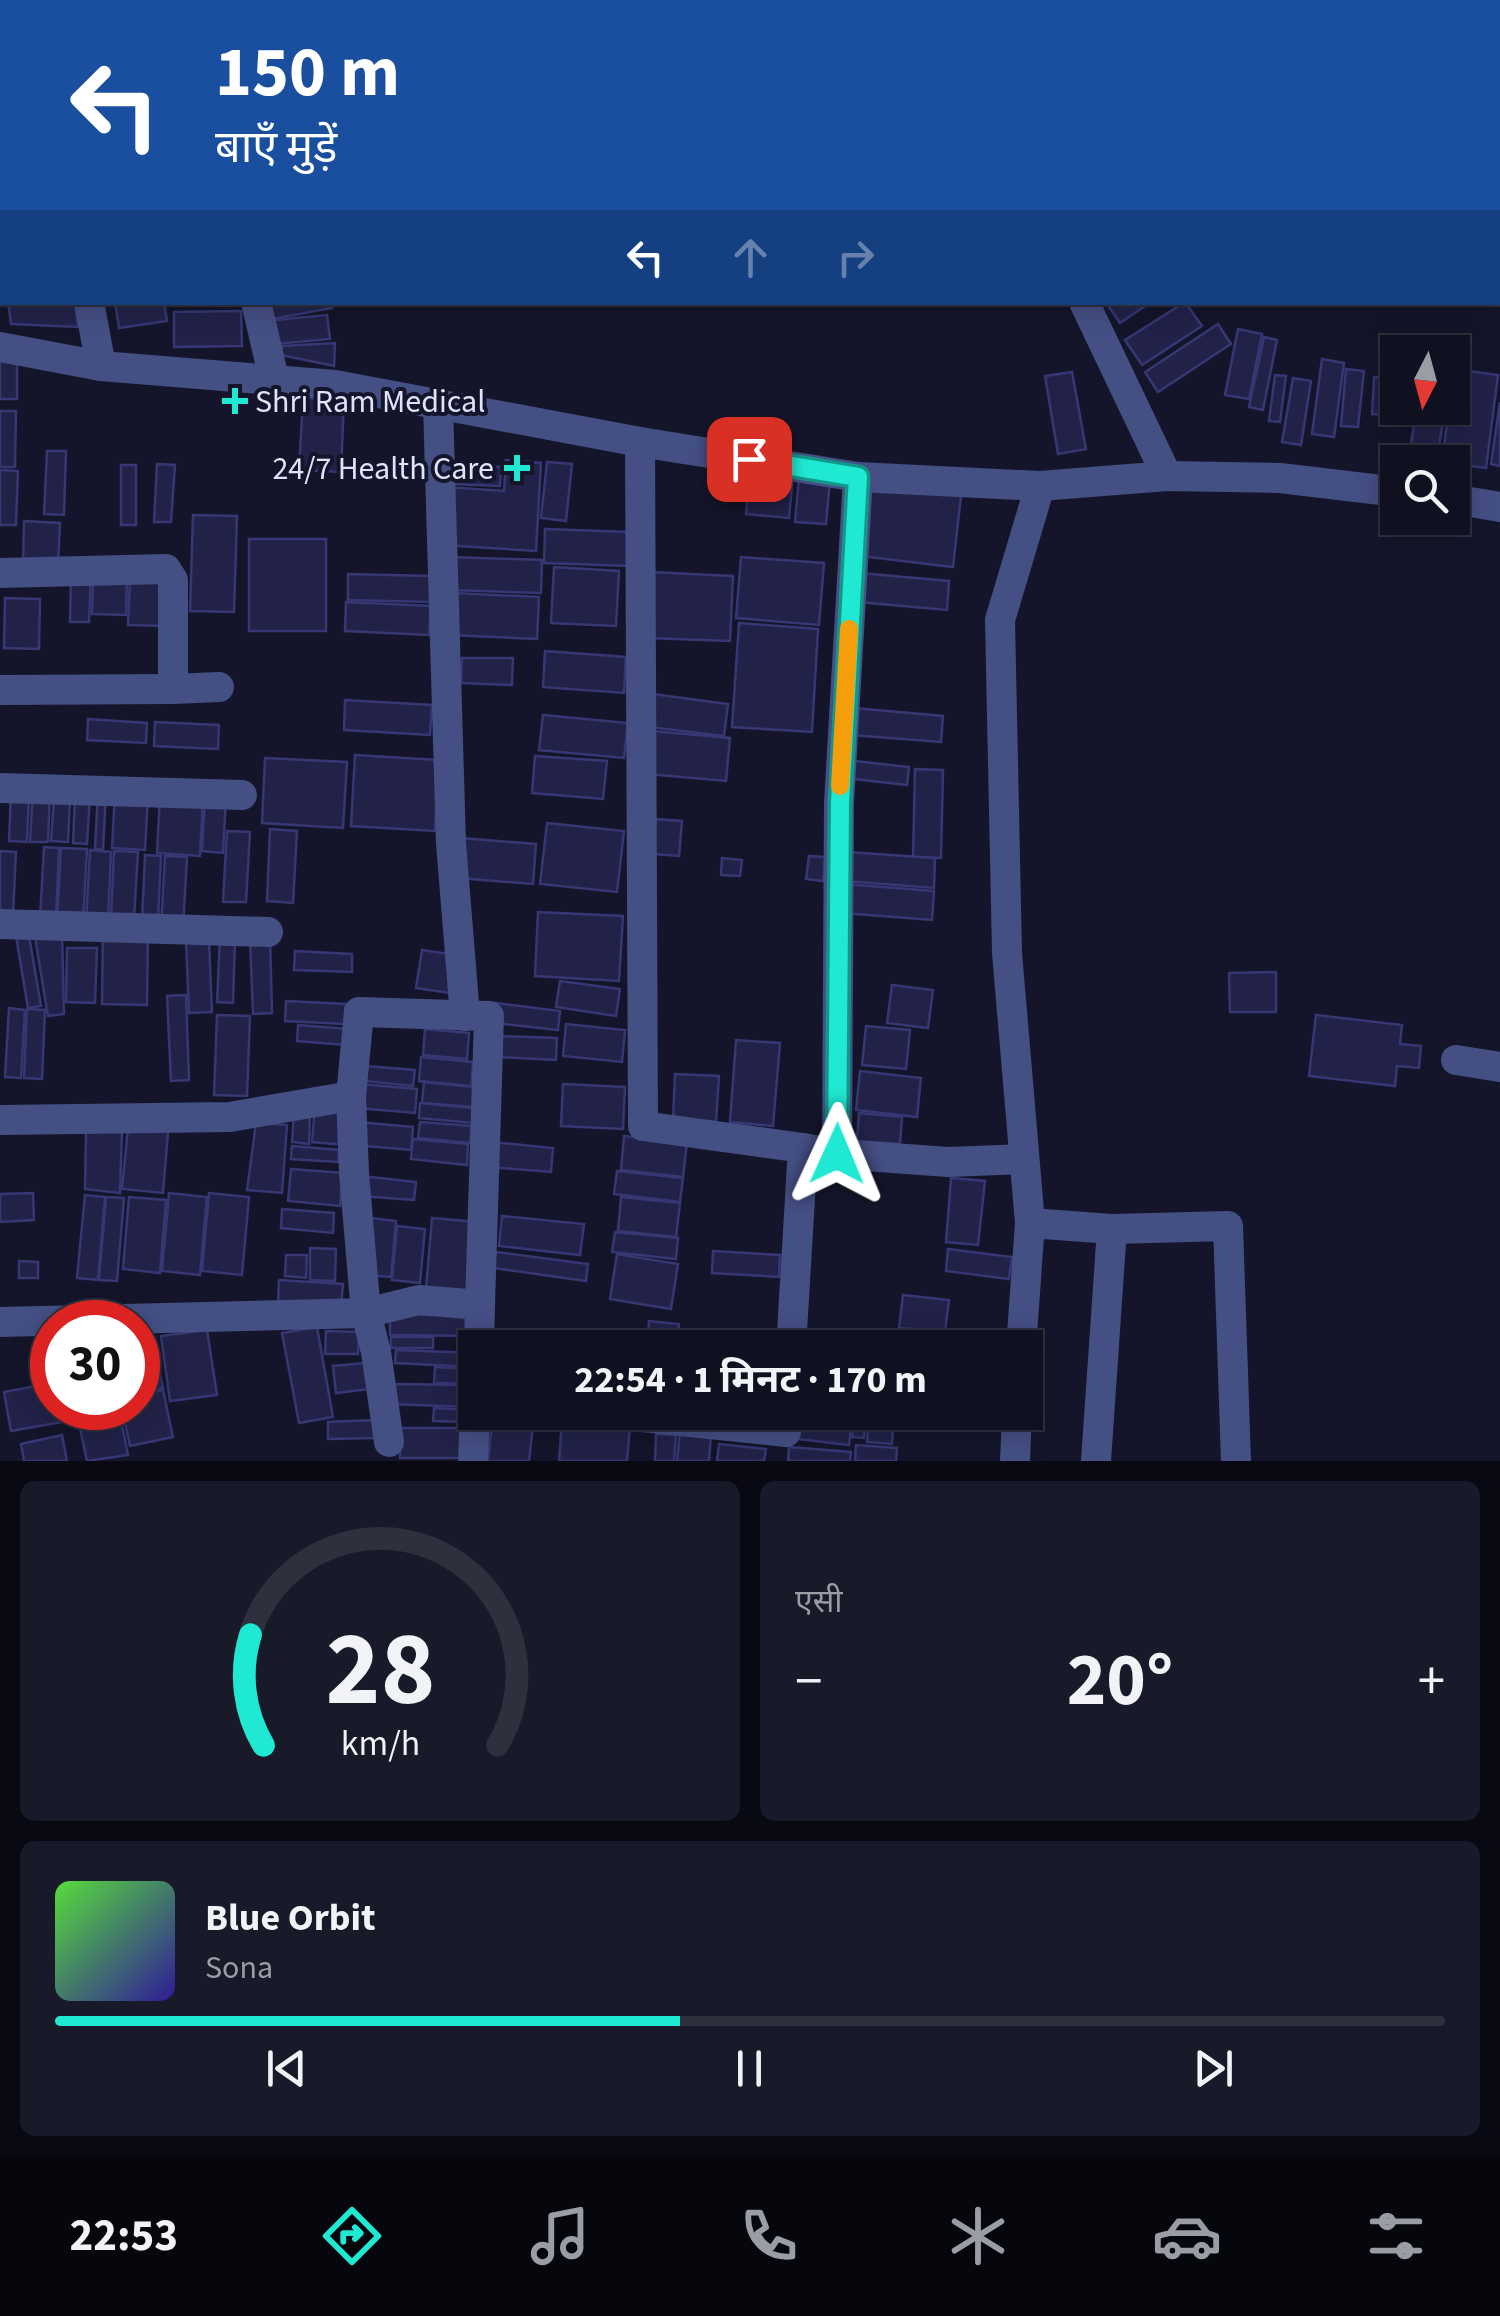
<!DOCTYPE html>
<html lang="hi">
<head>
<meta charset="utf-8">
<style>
	:root { --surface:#0f1020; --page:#181929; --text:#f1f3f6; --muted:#9b9da5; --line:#2f303e; --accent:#1fe9d3 }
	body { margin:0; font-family:"Source Sans 3","Noto Sans Devanagari",sans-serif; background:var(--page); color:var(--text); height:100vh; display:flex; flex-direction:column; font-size:38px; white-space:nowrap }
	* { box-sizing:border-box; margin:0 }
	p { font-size:32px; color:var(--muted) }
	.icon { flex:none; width:55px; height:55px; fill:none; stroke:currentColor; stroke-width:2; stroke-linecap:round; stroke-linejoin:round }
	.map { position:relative; height:1461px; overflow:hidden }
	.panel { display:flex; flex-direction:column; gap:20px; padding:20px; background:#080912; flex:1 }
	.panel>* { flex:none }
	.banner { position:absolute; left:0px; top:0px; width:1500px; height:305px; box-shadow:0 5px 25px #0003,0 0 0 2px var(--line); background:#1a4fa0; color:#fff; overflow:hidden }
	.needle { width:65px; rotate:186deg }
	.fabs { position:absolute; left:1380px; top:335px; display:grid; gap:20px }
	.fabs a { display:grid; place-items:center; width:90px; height:90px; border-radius:0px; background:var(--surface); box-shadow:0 5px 25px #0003,0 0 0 2px var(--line); font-size:50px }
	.speed { position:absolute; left:30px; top:1300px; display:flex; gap:20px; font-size:50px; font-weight:700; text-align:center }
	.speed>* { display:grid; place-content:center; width:130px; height:130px; border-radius:50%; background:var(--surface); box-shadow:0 5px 25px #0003,0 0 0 2px var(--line); line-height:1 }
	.speed .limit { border:15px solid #d22; background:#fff; color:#111 }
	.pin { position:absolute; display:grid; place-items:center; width:85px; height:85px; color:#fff; margin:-42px; border-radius:20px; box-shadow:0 5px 15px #0006 }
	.me { position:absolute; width:110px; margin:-55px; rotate:1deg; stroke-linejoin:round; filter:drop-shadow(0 0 8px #0008) }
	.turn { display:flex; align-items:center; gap:35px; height:210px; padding:0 50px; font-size:45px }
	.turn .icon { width:130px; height:130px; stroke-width:2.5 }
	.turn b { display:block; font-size:70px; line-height:85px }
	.lanes { display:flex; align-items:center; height:95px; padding:0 50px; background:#0003; justify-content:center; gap:50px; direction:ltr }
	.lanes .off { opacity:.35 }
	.big { font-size:75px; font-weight:700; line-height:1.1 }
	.panel .widget { flex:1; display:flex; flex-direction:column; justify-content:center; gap:15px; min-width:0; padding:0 35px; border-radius:15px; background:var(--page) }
	.panel .dial { align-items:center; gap:0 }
	.dial svg { height:260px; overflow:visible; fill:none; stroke:var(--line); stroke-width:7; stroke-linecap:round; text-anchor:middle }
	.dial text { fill:var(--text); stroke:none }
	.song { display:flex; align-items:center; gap:30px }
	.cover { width:120px; height:120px; border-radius:15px; background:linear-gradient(135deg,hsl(110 70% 55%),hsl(250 70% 35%)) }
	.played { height:10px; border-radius:5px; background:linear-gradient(90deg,var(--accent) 45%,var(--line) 45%) }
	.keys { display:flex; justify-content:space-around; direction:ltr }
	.heat { display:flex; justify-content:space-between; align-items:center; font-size:55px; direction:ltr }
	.panel .tiles { flex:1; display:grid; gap:20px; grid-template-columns:1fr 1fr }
	.widget:last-child { grid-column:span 2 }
	.trip { position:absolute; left:458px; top:1330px; width:585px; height:100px; border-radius:0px; background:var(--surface); box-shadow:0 5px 25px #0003,0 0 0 2px var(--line); font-weight:700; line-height:100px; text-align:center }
	.dock { display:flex; height:160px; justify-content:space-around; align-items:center; background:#06060d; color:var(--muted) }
	.dock .icon { width:70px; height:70px }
	.dock .current { color:var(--accent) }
	.dock b { font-size:45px; color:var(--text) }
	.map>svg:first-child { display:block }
	.building { fill:#222249; stroke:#363773; stroke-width:2.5 }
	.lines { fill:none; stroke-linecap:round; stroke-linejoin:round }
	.minor { stroke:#444f84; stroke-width:30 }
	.route-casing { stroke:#149789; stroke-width:25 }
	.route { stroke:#1fe9d3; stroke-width:18 }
	.slow { stroke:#f59e0b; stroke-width:18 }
	.poi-dot { fill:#1fe9d3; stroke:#14152a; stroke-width:4 }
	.labels { text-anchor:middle; stroke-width:8; stroke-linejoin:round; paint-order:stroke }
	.poi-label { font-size:32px; fill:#e0e3fc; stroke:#14152a; text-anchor:start }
</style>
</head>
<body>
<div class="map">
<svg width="1500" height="1461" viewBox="0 0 1500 1461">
	<rect width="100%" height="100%" fill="#14152a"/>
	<g class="building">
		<path d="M8,302H75L78,327L11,324Z"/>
		<path d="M115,302H164L167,321L119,328Z"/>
		<path d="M269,302H331L332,308L272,319Z"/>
		<path d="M1116,302H1151L1120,323L1109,307Z"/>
		<path d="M1185,302L1202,326L1142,365L1125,340Z"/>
		<path d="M241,311L242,346L174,347V312Z"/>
		<path d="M327,315L330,339L277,344L275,320Z"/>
		<path d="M1218,324L1231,344L1158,392L1145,372Z"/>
		<path d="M1238,329L1262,334L1249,399L1225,395Z"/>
		<path d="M1264,337L1277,340L1263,410L1249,407Z"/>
		<path d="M335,343L334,366L281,355L282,346Z"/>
		<rect x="0" y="356" width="17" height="43"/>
		<path d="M1322,359L1344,363L1334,437L1312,434Z"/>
		<path d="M1346,369L1364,371L1358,427L1341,426Z"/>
		<path d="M1454,369L1498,375L1486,468L1442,462L1449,408H1452Z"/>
		<path d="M1072,372L1086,449L1058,454L1045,376Z"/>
		<path d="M1275,375L1286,376L1280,422L1269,421Z"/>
		<path d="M1374,377L1398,379V408H1406L1405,416L1372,414Z"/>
		<path d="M1293,378L1311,381L1301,445L1282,442Z"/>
		<path d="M303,398L344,400L341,472L299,470Z"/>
		<path d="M1500,402V466L1491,464Z"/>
		<path d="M1417,408H1445L1438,453L1410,449Z"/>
		<path d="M0,411H16L15,467H0Z"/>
		<path d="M47,451H66L64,515L44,514Z"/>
		<path d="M506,460L541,463L536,551L443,545L447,487L504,491Z"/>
		<path d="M547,462L572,464L566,521L541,518Z"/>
		<path d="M157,464L175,465L171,522H154Z"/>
		<path d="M454,464L501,467L500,486L453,484Z"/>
		<rect x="121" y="465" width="15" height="60"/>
		<path d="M0,470L18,471L16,525H0Z"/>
		<path d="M750,471L793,475L789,518L746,514Z"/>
		<path d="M799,477L830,480L826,524L795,522Z"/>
		<path d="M869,485L961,496L953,567L860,556Z"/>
		<path d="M193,515L237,516L234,612L190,611Z"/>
		<path d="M24,521L60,523L58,565L23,564Z"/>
		<path d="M545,529L630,532L629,566L544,563Z"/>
		<rect x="249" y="539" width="77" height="92"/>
		<path d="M452,557L542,560L541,593L451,590Z"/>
		<path d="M741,557L824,563L819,625L736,618Z"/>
		<path d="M554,567L619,571L616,626L551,623Z"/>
		<path d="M651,572L733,576L730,641L648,638Z"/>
		<path d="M860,573L949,581L947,610L858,602Z"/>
		<path d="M348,574L431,576L430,602L348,600Z"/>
		<path d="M71,576H91L89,622H70Z"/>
		<path d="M130,579L167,580L165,626L128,625Z"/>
		<path d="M93,580L127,581L126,615L92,614Z"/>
		<path d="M453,593L539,597L537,639L451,635Z"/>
		<path d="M5,598L40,599L39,649L4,648Z"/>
		<path d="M346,602L431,606L429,635L345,631Z"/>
		<path d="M739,623L818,629L812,732L732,727Z"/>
		<path d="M545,651L626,657L624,693L543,687Z"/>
		<path d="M462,658H513L512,685L461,683Z"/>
		<path d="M653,694L728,704L724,736L649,727Z"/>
		<path d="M345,700L432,705L430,735L344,730Z"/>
		<path d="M854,708L943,716L941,742L851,735Z"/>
		<path d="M543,715L628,723L624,758L539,750Z"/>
		<path d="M88,719L147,723L146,743L87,740Z"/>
		<path d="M155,722L219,725L218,749L154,746Z"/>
		<path d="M652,731L730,738L726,781L648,774Z"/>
		<path d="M355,755L438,760L435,831L351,826Z"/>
		<path d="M535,756L607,761L603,799L532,793Z"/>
		<path d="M265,758L347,762L343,828L262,823Z"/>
		<path d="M846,760L909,767L907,785L844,778Z"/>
		<path d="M915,769L943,770L941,858L913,857Z"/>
		<path d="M33,790L50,791L48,842H30Z"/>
		<path d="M98,791L106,792L103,850L95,849Z"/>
		<path d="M11,794H29L27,842L9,841Z"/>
		<path d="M115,794L148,796L145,850L112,848Z"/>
		<path d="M160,794L203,796L200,856L157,853Z"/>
		<path d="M75,796H90L87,844L73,843Z"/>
		<path d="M205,797L226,798L223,853L202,851Z"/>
		<path d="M54,799L70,800L68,842L51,841Z"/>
		<path d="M656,819L682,821L679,856L653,854Z"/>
		<path d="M547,823L624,831L617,892L540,884Z"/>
		<path d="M270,829L297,831L293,903L267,901Z"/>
		<path d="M227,831L250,832L246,902H223Z"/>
		<path d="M462,838L536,844L533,884L459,878Z"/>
		<path d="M44,847L59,848L56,919L40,918Z"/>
		<path d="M61,848L87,849L83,922L57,920Z"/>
		<path d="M90,850L111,852L108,922L86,921Z"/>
		<path d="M0,851L16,852L13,914L0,913Z"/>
		<path d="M114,851L138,852L134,918L111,917Z"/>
		<path d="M847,852L935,858L934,888L845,881Z"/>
		<path d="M145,855L161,856L158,920H142Z"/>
		<path d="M165,856L187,857L183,927L161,926Z"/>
		<path d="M809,856L825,857L823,881L806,879Z"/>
		<path d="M722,858L742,860L740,876L721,875Z"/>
		<path d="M845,884L934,891L932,920L843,913Z"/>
		<path d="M538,912L623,916L619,981L535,976Z"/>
		<path d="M103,927L148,928L147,1005L102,1004Z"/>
		<path d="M15,930H28L41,1006L28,1008Z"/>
		<path d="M34,931L62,932L64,1014L48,1016Z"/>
		<path d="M220,939L235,940L233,1003L217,1002Z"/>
		<path d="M250,939H270L272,1013L253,1014Z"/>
		<path d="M209,940L212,1012L189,1013L186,941Z"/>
		<path d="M67,948H97L95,1003L66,1002Z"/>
		<path d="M422,950L456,955L450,993L416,988Z"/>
		<path d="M295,951L352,954V972L294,970Z"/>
		<path d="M1276,972V1012H1230L1229,973Z"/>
		<path d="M560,981L620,989L616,1016L556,1007Z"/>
		<path d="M892,985L933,990L928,1028L887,1023Z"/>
		<path d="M186,995L189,1080L171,1081L167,996Z"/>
		<path d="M286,1001L346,1004L344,1024L285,1021Z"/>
		<path d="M496,1003L560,1011L558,1030L494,1023Z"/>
		<path d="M9,1008L25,1010L21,1078L5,1077Z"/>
		<path d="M27,1009L45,1010L42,1079L24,1078Z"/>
		<path d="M217,1015L250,1016L247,1096L214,1095Z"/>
		<path d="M1316,1015L1402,1025L1400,1044L1421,1046L1419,1068L1397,1066L1395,1086L1309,1076Z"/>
		<path d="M566,1024L625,1030L622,1062L563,1056Z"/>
		<path d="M298,1025L348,1029L346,1045L297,1041Z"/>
		<path d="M866,1026L910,1030L906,1069L862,1065Z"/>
		<path d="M425,1029L469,1033L467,1059L423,1055Z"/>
		<path d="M498,1036L557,1038L556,1060L497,1057Z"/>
		<path d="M736,1040L780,1043L773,1126L730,1122Z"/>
		<path d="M421,1057L473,1062L471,1086L419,1081Z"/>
		<path d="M365,1066L415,1070L413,1086L364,1081Z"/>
		<path d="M860,1071L921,1078L917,1117L856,1110Z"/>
		<path d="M675,1074L719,1076L716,1122L673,1120Z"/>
		<path d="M424,1082L475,1087L473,1107L422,1103Z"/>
		<path d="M360,1084L417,1089L415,1113L358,1108Z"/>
		<path d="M563,1084L625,1087L623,1129L561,1126Z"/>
		<path d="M420,1103L474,1108L473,1123L419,1118Z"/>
		<path d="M315,1107L348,1110L345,1145L312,1142Z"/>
		<path d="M294,1113H310L309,1144L292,1142Z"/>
		<path d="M859,1113L902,1117L900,1144L857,1141Z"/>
		<path d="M358,1122L413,1127L411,1150L355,1145Z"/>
		<path d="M420,1122L472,1126L470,1143L418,1138Z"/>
		<path d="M256,1123L287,1125L282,1193L247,1190Z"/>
		<path d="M128,1128L168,1132L163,1193L122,1189Z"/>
		<path d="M122,1130L120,1193L85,1189L86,1133Z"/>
		<path d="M624,1136L687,1142L683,1177L621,1170Z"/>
		<path d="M413,1139L468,1144L467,1165L411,1159Z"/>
		<path d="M492,1142L553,1148L551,1172L490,1167Z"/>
		<path d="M292,1146L339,1150L338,1162L291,1159Z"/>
		<path d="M291,1169L343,1173L340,1206L288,1201Z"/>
		<path d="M617,1171L683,1178L680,1202L614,1194Z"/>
		<path d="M362,1176L416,1182L414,1200L361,1196Z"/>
		<path d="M951,1178L985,1181L978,1245L946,1242Z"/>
		<path d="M33,1193L34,1220L0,1222V1194Z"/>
		<path d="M169,1193L207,1197L200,1275L162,1271Z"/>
		<path d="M209,1193L249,1197L242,1275L202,1271Z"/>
		<path d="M85,1195L105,1197L98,1280L77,1278Z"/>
		<path d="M106,1197L124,1198L117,1281L99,1280Z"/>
		<path d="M129,1197L166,1200L160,1273L123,1269Z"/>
		<path d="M621,1197L680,1203L676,1237L618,1231Z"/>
		<path d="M282,1209L334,1213L333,1233L281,1228Z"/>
		<path d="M502,1216L584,1224L580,1255L499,1246Z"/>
		<path d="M371,1218L396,1221L391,1277L366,1275Z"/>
		<path d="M432,1218L477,1222L471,1292L426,1288Z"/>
		<path d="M397,1226L425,1229L420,1283L392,1280Z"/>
		<path d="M615,1232L678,1238L676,1259L612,1252Z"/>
		<path d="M310,1248L336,1249L335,1281L310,1280Z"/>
		<path d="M948,1249L1012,1257L1009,1279L946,1271Z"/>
		<path d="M713,1251L780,1255L779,1277L712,1273Z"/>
		<path d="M496,1252L588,1264L586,1281L493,1268Z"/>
		<path d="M617,1254L678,1264L671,1309L610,1299Z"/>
		<path d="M286,1255H307L306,1278L285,1276Z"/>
		<path d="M19,1261L38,1262V1278H19Z"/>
		<path d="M279,1280L343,1284L341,1308L278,1303Z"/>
		<path d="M903,1295L949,1300L945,1332L899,1328Z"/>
		<path d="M390,1314L475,1315V1336L390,1335Z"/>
		<path d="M649,1321L679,1324L677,1341L648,1338Z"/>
		<path d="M147,1325L157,1372L138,1375V1327Z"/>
		<path d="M317,1327L333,1417L299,1423L282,1333Z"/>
		<path d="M207,1330L217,1395L170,1401L161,1336Z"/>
		<path d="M326,1331L359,1332L358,1354H325Z"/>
		<path d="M900,1335L1004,1341V1348H900Z"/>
		<rect x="391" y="1337" width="42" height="11"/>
		<path d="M578,1339L625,1343V1348H577Z"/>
		<path d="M396,1350L475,1353V1367L395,1363Z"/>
		<path d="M376,1362L378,1388L336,1393L333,1366Z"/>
		<path d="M435,1367L470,1369V1384L434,1383Z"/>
		<path d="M160,1374L163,1388L138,1392V1378Z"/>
		<path d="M52,1383V1408H59L62,1422L11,1431L4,1392Z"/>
		<path d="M392,1384L470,1385V1407L391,1404Z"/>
		<path d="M163,1390L173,1437L130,1446L122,1408H138V1395Z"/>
		<path d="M434,1408L469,1410L468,1422L433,1421Z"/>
		<path d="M493,1412L534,1417L529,1461H488Z"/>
		<path d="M795,1412H845L844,1424L795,1418Z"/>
		<path d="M854,1412H866L864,1438L852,1437Z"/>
		<path d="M869,1412H894L892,1444L867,1442Z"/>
		<path d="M120,1415L128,1455L87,1461L79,1424Z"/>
		<path d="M375,1420L376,1438L328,1439V1422Z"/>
		<path d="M562,1421L630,1426L627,1461H559Z"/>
		<path d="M799,1422L851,1428L849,1445L797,1439Z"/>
		<rect x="400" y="1428" width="68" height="30"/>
		<path d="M680,1432L711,1435L709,1461H677Z"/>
		<path d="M656,1434L676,1435L674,1461H655Z"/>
		<path d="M62,1435L67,1461H24L21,1444Z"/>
		<path d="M719,1444L766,1449L764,1461H717Z"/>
		<path d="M856,1445L897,1448L896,1461H855Z"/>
		<path d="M789,1447L851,1452L850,1461H788Z"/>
	</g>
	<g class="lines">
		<g class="minor">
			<path d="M33,0L34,2"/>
			<path d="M186,0V2"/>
			<path d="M899,0L901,2"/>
			<path d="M89,302L101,366"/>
			<path d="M256,302L274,379"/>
			<path d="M1084,302L1167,476"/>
			<path d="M0,347L101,366L335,385L640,442L858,477L1040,486L1167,476L1280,478L1398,492"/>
			<path d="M438,405L451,843L465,1016"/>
			<path d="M640,442L643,1126L803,1148"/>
			<path d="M1452,499L1500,507"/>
			<path d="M0,573L166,569L173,580V689L219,687"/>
			<path d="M0,690L173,689"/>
			<path d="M0,788L242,795"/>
			<path d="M0,924L268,932"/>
			<path d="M1456,1060L1500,1067"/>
			<path d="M0,1120L230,1117L351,1096L359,1012L489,1016L480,1305L419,1300L366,1313L376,1352L389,1442"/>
			<path d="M837,1154L948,1162L1024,1159"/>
			<path d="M1030,1223L1112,1229L1096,1461"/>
			<path d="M1112,1229L1228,1226L1236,1461"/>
			<path d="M0,1322L366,1313L354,1173L351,1096"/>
			<path d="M479,1348L480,1305"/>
			<path d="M791,1348L803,1148L837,1154L839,803L858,477"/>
			<path d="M1021,1348L1030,1223L1007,953L1000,620L1040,486"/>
			<path d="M594,1412L786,1432"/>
			<path d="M473,1461L475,1412"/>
			<path d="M1015,1461L1017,1412"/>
		</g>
	</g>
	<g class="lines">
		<defs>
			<path id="route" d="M749,459L858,477L840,803L837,1154"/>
		</defs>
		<use href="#route" class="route-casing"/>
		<use href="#route" class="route"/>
		<path class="slow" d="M840,786L849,629"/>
	</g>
	<g class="poi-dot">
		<path d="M230 386h10v10h10v10h-10v10h-10v-10h-10v-10h10z"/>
		<path d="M512 453h10v10h10v10h-10v10h-10v-10h-10v-10h10z"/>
	</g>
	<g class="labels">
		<g class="poi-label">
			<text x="255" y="412">Shri Ram Medical</text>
			<text x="494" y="479" text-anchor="end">24/7 Health Care</text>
		</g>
	</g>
</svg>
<div class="fabs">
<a><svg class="needle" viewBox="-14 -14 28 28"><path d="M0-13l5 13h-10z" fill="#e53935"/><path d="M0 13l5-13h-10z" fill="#9b9da5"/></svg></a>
<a><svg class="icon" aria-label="search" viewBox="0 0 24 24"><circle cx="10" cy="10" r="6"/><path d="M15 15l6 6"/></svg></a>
</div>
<div class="speed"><div class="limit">30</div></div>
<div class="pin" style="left:749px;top:459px;background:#d93025"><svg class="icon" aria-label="arrive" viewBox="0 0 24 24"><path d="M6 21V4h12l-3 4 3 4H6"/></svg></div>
<svg class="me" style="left:837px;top:1154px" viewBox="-20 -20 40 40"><path d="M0-17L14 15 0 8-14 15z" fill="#1fe9d3" stroke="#fff" stroke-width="4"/></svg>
<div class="trip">22:54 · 1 मिनट · 170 m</div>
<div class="banner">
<div class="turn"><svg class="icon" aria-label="left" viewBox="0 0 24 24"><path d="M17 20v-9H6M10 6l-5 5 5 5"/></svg><div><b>150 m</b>बाएँ मुड़ें</div></div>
<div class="lanes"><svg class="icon" aria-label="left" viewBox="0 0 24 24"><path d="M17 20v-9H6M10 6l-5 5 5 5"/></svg><svg class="icon off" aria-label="ahead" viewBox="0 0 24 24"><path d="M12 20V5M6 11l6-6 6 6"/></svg><svg class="icon off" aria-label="right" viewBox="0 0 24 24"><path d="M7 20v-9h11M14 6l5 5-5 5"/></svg></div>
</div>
</div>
<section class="panel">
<div class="tiles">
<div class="widget dial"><svg viewBox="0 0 100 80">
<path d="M14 69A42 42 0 1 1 86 69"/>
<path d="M14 69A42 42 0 0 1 10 35" stroke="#1fe9d3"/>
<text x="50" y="56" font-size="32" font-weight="700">28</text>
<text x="50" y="72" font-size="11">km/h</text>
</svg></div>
<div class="widget"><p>एसी</p>
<div class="heat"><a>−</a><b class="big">20°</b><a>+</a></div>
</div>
<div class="widget">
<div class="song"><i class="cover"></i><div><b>Blue Orbit</b><p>Sona</p></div></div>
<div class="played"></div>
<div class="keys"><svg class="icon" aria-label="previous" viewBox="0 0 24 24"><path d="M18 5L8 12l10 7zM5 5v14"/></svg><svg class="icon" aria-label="pause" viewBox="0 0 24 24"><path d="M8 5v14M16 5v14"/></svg><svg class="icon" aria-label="next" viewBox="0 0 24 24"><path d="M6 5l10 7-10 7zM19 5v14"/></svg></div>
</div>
</div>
</section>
<nav class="dock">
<b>22:53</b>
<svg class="icon current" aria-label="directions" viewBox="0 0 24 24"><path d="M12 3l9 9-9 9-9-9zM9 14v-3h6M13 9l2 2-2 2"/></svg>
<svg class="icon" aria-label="music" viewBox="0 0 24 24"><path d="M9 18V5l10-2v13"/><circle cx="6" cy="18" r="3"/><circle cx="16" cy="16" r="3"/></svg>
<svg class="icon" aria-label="phone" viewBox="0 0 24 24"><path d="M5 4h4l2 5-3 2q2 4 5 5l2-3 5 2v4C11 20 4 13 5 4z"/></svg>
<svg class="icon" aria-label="climate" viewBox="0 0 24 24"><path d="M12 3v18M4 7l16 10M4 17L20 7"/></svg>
<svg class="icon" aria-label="car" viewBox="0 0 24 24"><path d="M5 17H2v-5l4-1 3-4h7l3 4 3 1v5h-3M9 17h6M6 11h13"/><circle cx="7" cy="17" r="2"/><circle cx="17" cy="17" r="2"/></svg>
<svg class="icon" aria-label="filters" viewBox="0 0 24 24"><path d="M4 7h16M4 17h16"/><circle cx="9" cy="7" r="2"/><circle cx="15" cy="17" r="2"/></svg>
</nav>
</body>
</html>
